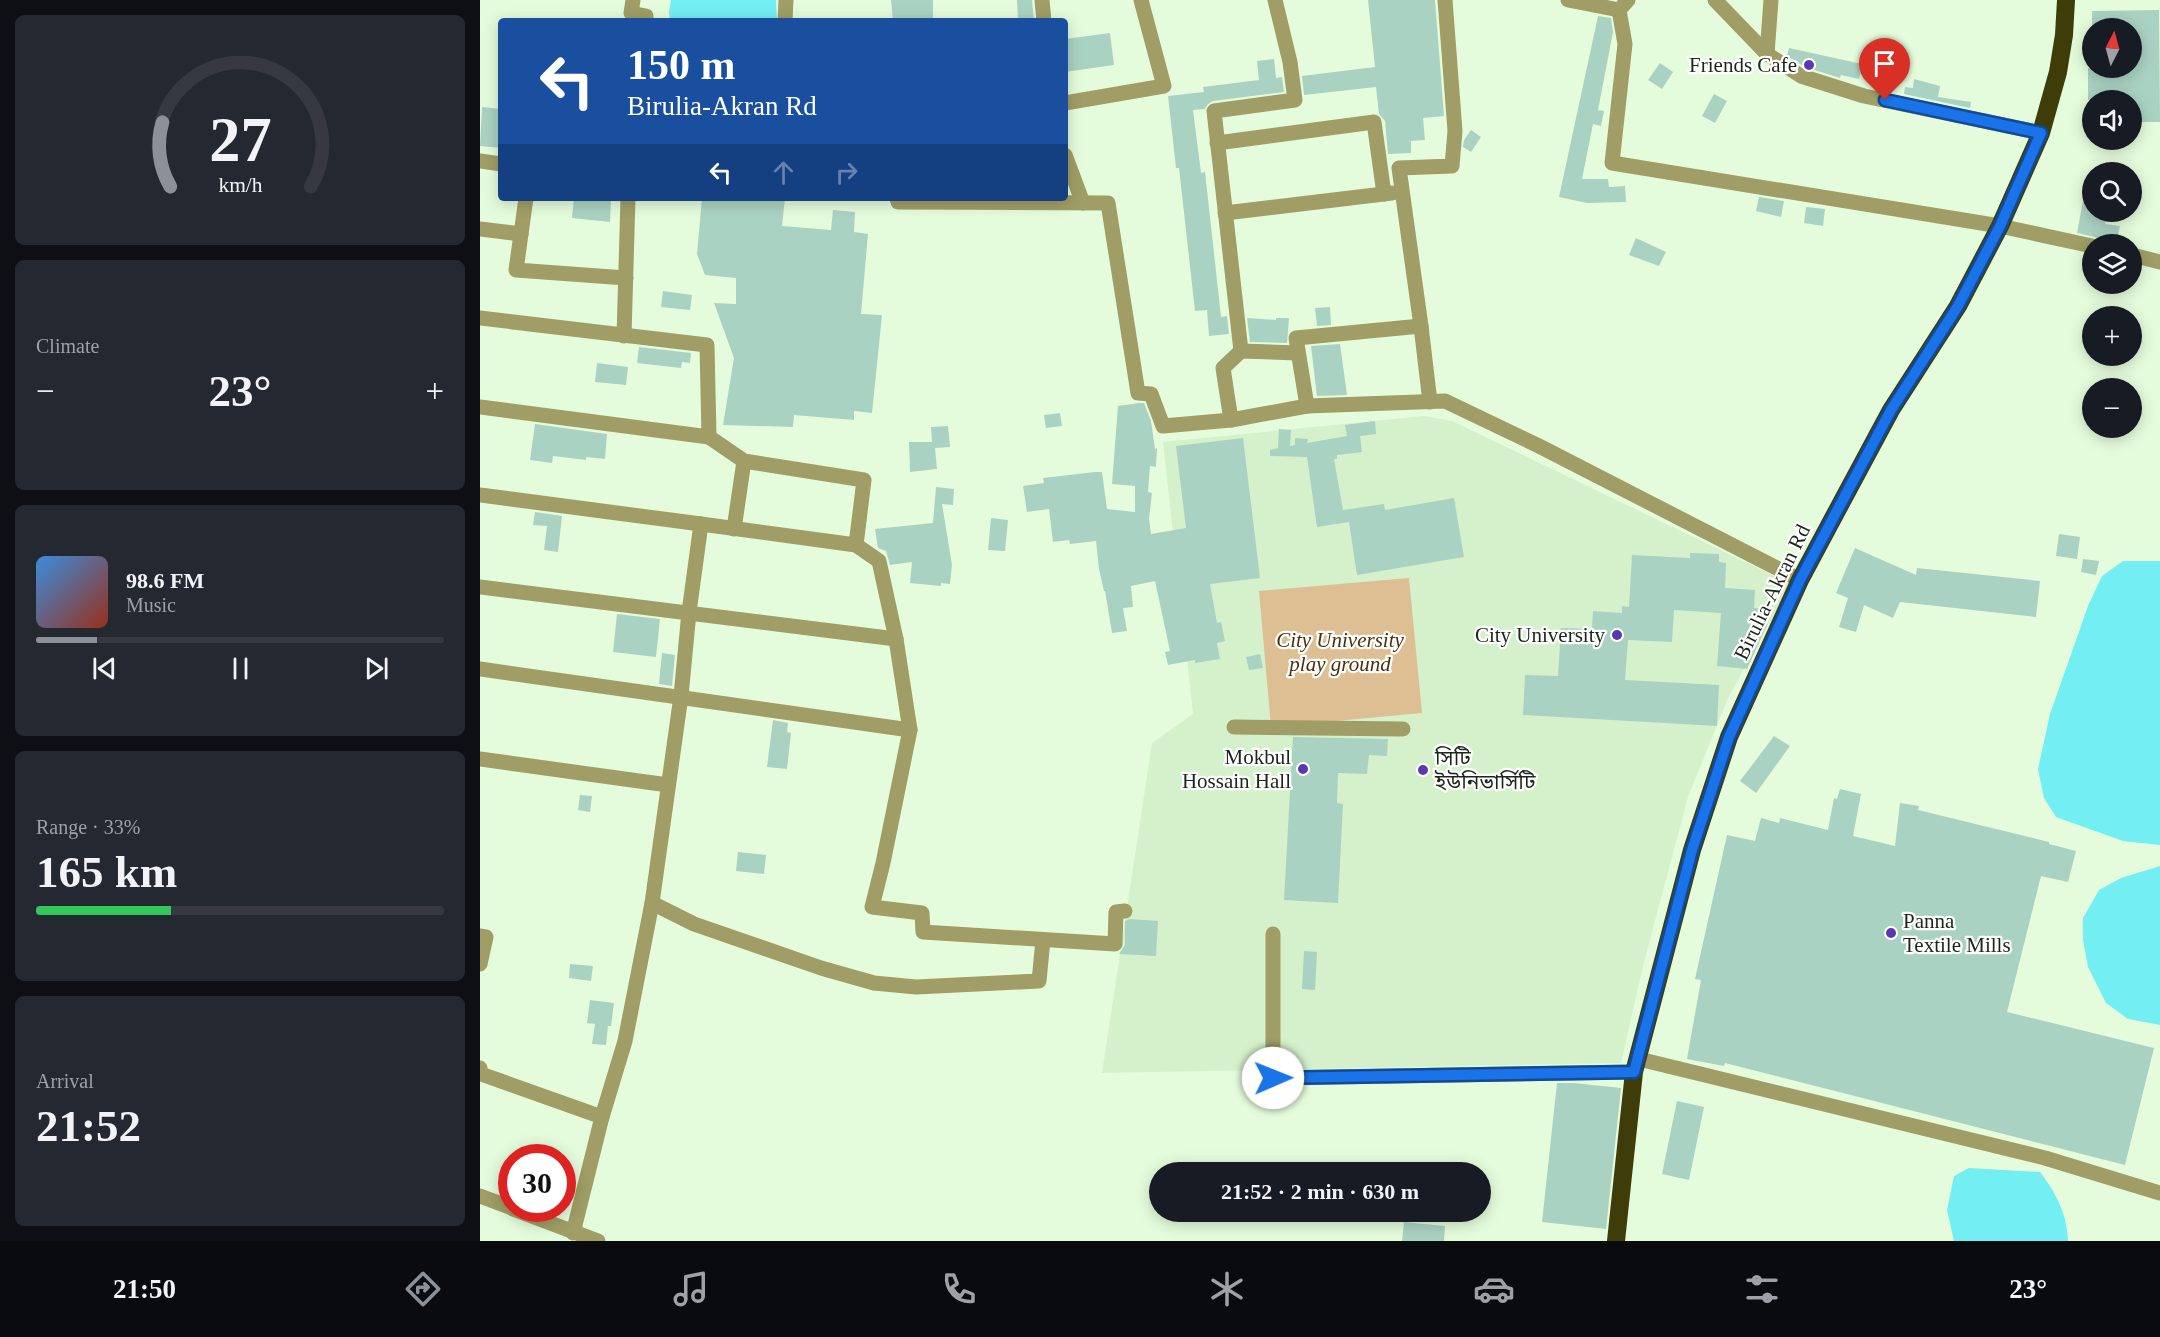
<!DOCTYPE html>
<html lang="en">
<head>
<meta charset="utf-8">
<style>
	:root { --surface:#171b24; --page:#242831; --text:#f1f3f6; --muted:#9ea1a6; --line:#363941; --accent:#8c9099 }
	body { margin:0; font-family:"Times New Roman","Noto Sans Bengali",serif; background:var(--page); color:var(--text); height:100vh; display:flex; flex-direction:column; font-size:22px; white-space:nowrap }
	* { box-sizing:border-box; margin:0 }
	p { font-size:20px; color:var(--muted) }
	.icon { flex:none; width:33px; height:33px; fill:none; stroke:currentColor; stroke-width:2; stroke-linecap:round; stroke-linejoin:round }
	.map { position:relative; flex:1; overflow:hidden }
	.side { display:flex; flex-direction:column; gap:15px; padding:15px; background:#0d0f14; width:480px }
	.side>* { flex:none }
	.hud { position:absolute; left:18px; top:18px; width:570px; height:183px; border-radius:6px; box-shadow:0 3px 15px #0003; background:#1a4fa0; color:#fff; overflow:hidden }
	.needle { width:39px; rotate:6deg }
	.buttons { position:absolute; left:1602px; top:18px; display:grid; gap:12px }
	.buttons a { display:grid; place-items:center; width:60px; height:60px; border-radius:50%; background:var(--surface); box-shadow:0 3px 15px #0003; font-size:30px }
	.speed { position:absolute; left:18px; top:1144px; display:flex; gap:12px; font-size:30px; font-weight:700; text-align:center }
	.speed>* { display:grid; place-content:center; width:78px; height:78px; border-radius:50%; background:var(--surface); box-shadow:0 3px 15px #0003; line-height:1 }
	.speed .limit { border:9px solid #d22; background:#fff; color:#111 }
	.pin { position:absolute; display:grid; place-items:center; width:51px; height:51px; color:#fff; margin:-62px -26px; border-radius:50% 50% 50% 0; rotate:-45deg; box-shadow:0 0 6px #0007 }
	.pin .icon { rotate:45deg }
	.me { position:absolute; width:66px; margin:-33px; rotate:89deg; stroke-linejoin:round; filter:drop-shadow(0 0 4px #0008) }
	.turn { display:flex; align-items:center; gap:21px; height:126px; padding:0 30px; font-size:27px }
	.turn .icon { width:78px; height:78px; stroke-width:2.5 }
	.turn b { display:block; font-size:42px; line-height:51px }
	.lanes { display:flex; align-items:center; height:57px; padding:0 30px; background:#0003; justify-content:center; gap:30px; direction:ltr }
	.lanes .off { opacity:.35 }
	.big { font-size:45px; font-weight:700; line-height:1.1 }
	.side .card { flex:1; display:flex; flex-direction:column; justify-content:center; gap:9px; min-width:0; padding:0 21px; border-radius:9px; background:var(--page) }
	.side .dial { align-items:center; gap:0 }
	.dial svg { height:156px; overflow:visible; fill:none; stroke:var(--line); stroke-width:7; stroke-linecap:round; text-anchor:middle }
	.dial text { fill:var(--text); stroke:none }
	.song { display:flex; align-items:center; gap:18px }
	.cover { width:72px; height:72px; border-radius:9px; background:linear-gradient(135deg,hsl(210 70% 55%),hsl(10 70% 35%)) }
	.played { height:6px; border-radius:3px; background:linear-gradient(90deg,var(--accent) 15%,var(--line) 15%) }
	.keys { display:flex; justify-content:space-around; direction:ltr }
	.heat { display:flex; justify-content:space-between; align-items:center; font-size:33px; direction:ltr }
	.charge { height:9px; border-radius:4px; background:linear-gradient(90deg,#34c759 33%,var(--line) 0) }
	.trip { position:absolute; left:669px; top:1162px; width:342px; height:60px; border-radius:30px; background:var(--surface); box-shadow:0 3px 15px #0003; font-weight:700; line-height:60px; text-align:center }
	.tab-bar { display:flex; height:96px; justify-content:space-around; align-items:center; background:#090b0e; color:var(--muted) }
	.tab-bar .icon { width:42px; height:42px }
	.tab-bar .active { color:var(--accent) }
	.tab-bar b { font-size:27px; color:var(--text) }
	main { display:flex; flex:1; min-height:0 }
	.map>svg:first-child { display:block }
	.built { fill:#d4f1cb }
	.green { fill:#debf94 }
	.water { fill:#73eef3 }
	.building { fill:#aad2c2 }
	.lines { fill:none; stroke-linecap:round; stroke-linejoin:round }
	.street { stroke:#a09e66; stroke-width:15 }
	.highway { stroke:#3e3c09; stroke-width:18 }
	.route-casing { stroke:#114b97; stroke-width:15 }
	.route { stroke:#1a73e8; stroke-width:10 }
	.poi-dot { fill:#5c38b0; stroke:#fff; stroke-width:2 }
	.labels { text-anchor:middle; stroke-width:4.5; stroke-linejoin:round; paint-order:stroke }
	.poi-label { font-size:21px; fill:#1c2519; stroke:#fff; text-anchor:end }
	.street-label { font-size:21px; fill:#1c2519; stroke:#fff }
	.park-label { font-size:21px; font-style:italic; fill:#463110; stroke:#fff }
</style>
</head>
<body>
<main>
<section class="side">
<div class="card dial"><svg viewBox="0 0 100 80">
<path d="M14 69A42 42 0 1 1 86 69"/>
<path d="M14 69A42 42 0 0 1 10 36" stroke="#8c9099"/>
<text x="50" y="56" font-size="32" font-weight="700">27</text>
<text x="50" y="72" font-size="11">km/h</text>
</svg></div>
<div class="card"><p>Climate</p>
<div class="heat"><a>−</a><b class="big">23°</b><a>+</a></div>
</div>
<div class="card">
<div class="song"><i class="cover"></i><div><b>98.6 FM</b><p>Music</p></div></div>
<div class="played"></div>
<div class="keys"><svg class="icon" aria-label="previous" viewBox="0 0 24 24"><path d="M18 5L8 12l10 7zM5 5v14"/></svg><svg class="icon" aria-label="pause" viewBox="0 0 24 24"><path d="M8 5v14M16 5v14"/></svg><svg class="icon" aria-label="next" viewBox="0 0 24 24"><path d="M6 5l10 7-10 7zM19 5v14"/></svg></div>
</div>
<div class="card"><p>Range · 33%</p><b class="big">165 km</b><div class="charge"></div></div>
<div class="card"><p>Arrival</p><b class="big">21:52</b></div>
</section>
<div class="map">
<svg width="1680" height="1241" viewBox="0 0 1680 1241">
	<rect width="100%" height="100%" fill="#e5fcdc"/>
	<path class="built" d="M944,416L972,421L1311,584L1248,698L1208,797L1164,962L1141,1063L622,1073L672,743L713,714L683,442Z"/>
	<path class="green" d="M929,578L942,713L791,727L779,591Z"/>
	<g class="water">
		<path d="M191,0H296L297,21H190L189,12Z"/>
		<path d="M1643,561H1680V845L1643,841L1576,817L1564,798L1558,769L1570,714L1608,606L1622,576Z"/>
		<path d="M1680,866V1025L1648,1019L1626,1003L1608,967L1603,940V918L1619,890L1641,878Z"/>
		<path d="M1489,1168L1560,1172C1576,1193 1587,1214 1588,1241H1474L1467,1210L1474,1176Z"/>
	</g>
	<g class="building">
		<path d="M411,0H453V21H413Z"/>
		<path d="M537,0H552L554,21H538Z"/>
		<path d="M888,0H955L964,116L943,118L945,140L931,141V153L908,154L905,121L899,114L896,87L824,95L822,76L895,67Z"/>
		<path d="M1679,10L1680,122H1652V100H1608V68H1652V28H1612V11Z"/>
		<path d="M1118,16L1131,18L1133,32L1118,110L1124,111L1121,126L1113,124L1102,179H1128L1129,187L1145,186L1146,202L1107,203L1079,197Z"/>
		<path d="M630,33L634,65L585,72V39Z"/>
		<path d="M1309,48L1382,64L1379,79L1361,75L1360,78L1325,67L1307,56Z"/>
		<path d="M794,59L796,78L802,77L804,92L733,101L728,104L725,109L713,110L721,173L725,172L741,317L747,316L749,334L729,336L727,310L715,311L699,168H696L688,96L724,92L723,87L779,80L777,61Z"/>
		<path d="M1180,63L1193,72L1182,89L1168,80Z"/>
		<path d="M1434,79L1460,86L1458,97L1491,102L1490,108L1424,94L1425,87L1433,88Z"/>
		<path d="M1234,94L1247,101L1235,123L1222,116Z"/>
		<path d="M2,107L21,109V148L0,146Z"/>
		<path d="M991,130L1001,137L991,152L983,147L984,140Z"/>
		<path d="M1606,184H1612V212H1628L1625,224L1640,226L1636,244L1620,241L1615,237L1597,233Z"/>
		<path d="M1279,197L1304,201L1301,217L1276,211Z"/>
		<path d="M94,198H131L130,222L92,218Z"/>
		<path d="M222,198H305L302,226L351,230L353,210L375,212L374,232L388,234L381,314L402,315L392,413L374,411V420L314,415L313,427L243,425L254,358L234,303L256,304V278L225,275L217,254Z"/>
		<path d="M1326,207L1345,209L1343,226L1324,223Z"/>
		<path d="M1156,238L1186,252L1179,266L1149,255Z"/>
		<path d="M183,291L212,295L210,310L181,307Z"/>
		<path d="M850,307L851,325L837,326L835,308Z"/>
		<path d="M767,318L796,320V318H809L807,343L770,342Z"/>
		<path d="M860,344L867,395L837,396L831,346Z"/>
		<path d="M159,347L211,353L210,363L202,362L201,368L157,363Z"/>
		<path d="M117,363L148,367L146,385L115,382Z"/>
		<path d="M659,403H664L671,421L675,449L677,448L676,467L670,466L668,492L672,493L669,519L671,534L706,528L696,446L763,438L780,578L730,584L737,623L741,622L745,641L737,643L740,659L715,663V660L688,665L685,652L690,651L675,581L651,586L653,607L643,608L647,631L632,633L625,591H624L619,569L616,541L590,544L589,540L573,542L569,509L547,512L543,486L564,483L563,478L615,472H622L627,509L655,512V486L632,484L638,406Z"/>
		<path d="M580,413L582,426L566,428L564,415Z"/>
		<path d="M895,421L896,434L880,436L882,452L857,455V459H854L863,510L904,504L905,510L974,498L984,557L877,575L869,522L837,527L827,457L790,456V450L799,448H798L799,429L811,430L810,446L815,445V438L828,439L827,443L867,436L865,425Z"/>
		<path d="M55,424L127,434L125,459L106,457V460L73,456L72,463L50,460Z"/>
		<path d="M468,426L470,447L455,448L457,469L430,472L429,442H452L451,427Z"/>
		<path d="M456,487L474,489L473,505L462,504L472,565L470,584L461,583V586L430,583L432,562L410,565L406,551L398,548L395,529L453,523Z"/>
		<path d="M55,512L82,516L78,552L64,550L67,526L53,525Z"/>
		<path d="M511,518L528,520L525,551L508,550Z"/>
		<path d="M1579,534L1600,537L1597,559L1576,556Z"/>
		<path d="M1375,548L1436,575L1437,568L1560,581L1556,617L1420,602L1413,618L1384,605L1376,632L1359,627L1368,598L1356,593Z"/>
		<path d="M1210,553L1239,554V562L1246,563L1245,588L1275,590L1274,608L1288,609L1287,625L1267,669L1237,666L1241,613L1194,610L1192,642L1148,640L1145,680L1239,685L1237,726L1043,715L1045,675L1078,676L1081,628L1112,629L1113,611L1142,613V606L1149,607L1152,555L1210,558Z"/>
		<path d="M1603,559L1619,561L1616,575L1601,572Z"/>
		<path d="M137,614L180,619L176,657L133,652Z"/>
		<path d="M182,653L195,655L192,686L179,684Z"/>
		<path d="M780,654L783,668L769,670L766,657Z"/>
		<path d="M293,720L308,723L307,732L311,733L307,769L287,767Z"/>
		<path d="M1294,736L1310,746L1276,793L1260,781Z"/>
		<path d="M813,737L908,739L907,756L889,755L887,774L858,773L857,803L863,804L858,903L804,900Z"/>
		<path d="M1360,789L1381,794L1373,836L1415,846L1420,803L1439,806L1438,810L1569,842V844L1596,851L1588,882L1561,876L1527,1012L1674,1048L1645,1165L1245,1063L1244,1066L1207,1059L1221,980L1215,979L1247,835L1275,841L1281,818L1299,823L1300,818L1348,830L1354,798L1357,799Z"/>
		<path d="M100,795L112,796L110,812L98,810Z"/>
		<path d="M258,852L286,855L284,874L256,871Z"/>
		<path d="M650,919L678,921L676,956L639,954L645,945V921Z"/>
		<path d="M824,951L837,952L835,990L822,989Z"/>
		<path d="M90,964L113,966L111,981L89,978Z"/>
		<path d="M110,1000L134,1003L131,1026H128L126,1045L112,1044L115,1024L107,1023Z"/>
		<path d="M1077,1083H1094L1141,1088L1126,1229L1062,1222Z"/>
		<path d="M1197,1101L1224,1107L1209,1180L1182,1174Z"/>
		<path d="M924,1222L965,1226L964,1241H922Z"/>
	</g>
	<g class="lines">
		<g class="street">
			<path d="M153,0L151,13L166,16V21"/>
			<path d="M562,0L564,21"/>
			<path d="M795,0L810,62L815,100L734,111L761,351L817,353"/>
			<path d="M1088,0L1139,10"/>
			<path d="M1148,0L1139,10L1145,44L1132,163L1520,226L1612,246"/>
			<path d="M1235,0L1287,54L1321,76L1384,96L1561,133"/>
			<path d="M305,21L306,0"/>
			<path d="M1287,54L1291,0"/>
			<path d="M585,103L684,86L661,0"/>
			<path d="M737,143L894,122L904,194"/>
			<path d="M585,155L603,203"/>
			<path d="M0,161L21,164"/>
			<path d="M46,198L36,270L146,278"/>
			<path d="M417,198L418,202L628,203L658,393L671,394L683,426L751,420L827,406L965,401L1059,446L1320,580"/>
			<path d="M745,213L912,193"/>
			<path d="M0,229L41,234"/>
			<path d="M1652,255L1680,262"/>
			<path d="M0,318L227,345L229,437L0,407"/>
			<path d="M941,326L919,168L972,166L975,131L965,0"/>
			<path d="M144,336L148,198"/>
			<path d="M827,406L816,338L941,326L950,402"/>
			<path d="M751,420L743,368L761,351"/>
			<path d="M229,437L264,461L384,480L376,545"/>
			<path d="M0,495L221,524L209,612L201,696L172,903L145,1041L122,1117L93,1233"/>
			<path d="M221,524L376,545L399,561L416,639L430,730L403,863L392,907L442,913L443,932L635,944L636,912L645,911"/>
			<path d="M254,529L264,461"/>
			<path d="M0,587L416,639"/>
			<path d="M0,669L430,730"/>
			<path d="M754,727L923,729"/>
			<path d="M0,759L188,785"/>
			<path d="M172,903L214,924L341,968L394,983L436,987L559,981L563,940"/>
			<path d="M793,934V1078L1154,1072"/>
			<path d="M0,936L6,937L0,964"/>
			<path d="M1159,1059L1565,1158L1680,1193"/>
			<path d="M0,1068L1,1074L122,1117"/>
			<path d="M0,1196L32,1208"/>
			<path d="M33,1209L118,1241"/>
		</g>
		<path class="highway" d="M1136,1241L1154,1072L1212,850L1249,737L1320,580L1352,520L1411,410L1478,306L1520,226L1561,133L1578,72L1584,35L1586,0"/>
	</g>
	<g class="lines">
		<defs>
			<path id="route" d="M793,1078L1154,1072L1212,850L1249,737L1320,580L1411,410L1478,306L1520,226L1561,133L1405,100"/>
		</defs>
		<use href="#route" class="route-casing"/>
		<use href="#route" class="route"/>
	</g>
	<g class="poi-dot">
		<circle cx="1329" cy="65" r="6"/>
		<circle cx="1137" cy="635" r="6"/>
		<circle cx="823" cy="769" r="6"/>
		<circle cx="943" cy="770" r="6"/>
		<circle cx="1411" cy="933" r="6"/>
	</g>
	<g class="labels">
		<g class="poi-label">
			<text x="1317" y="72">Friends Cafe</text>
			<text x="1125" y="642">City University</text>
			<text x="811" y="764">Mokbul<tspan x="811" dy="24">Hossain Hall</tspan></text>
			<text x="955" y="765" text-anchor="start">সিটি<tspan x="955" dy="24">ইউনিভার্সিটি</tspan></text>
			<text x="1423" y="928" text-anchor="start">Panna<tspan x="1423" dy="24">Textile Mills</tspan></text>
		</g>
		<g class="street-label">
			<text transform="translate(1292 592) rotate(-64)" y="7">Birulia-Akran Rd</text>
		</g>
		<g class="park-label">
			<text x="860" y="647">City University<tspan x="860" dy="24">play ground</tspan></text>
		</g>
	</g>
</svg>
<div class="buttons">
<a><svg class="needle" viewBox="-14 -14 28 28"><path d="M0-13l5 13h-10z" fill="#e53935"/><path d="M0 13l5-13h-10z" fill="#9ea1a6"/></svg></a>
<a><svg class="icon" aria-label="sound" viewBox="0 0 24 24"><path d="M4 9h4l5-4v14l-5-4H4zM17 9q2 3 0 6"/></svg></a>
<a><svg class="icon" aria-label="search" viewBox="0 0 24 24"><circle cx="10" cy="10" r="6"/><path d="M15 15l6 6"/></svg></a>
<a><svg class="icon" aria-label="layers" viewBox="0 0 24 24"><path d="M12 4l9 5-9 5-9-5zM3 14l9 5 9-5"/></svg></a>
<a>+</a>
<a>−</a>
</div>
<div class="speed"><div class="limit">30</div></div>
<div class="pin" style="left:1405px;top:100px;background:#d93025"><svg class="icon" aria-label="arrive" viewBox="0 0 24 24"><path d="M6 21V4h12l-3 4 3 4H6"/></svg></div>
<svg class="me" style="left:793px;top:1078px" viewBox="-20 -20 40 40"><circle r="19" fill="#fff"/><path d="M0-13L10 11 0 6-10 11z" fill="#1a73e8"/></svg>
<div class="trip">21:52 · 2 min · 630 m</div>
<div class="hud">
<div class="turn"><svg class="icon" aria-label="left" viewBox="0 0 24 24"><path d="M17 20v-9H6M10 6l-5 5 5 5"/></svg><div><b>150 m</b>Birulia-Akran Rd</div></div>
<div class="lanes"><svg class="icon" aria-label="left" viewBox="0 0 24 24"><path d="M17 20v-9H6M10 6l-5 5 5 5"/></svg><svg class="icon off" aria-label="ahead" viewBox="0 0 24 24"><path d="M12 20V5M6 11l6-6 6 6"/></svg><svg class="icon off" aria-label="right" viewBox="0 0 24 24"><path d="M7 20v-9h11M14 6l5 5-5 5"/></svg></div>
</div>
</div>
</main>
<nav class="tab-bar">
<b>21:50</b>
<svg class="icon active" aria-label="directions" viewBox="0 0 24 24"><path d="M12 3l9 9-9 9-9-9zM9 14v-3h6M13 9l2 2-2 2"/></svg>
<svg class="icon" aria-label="music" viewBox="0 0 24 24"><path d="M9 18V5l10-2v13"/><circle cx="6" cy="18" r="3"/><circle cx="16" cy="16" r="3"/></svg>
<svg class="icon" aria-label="phone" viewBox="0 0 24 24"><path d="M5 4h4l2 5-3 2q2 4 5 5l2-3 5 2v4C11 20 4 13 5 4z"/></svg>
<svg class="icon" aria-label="climate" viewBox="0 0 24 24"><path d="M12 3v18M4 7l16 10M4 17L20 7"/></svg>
<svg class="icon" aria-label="car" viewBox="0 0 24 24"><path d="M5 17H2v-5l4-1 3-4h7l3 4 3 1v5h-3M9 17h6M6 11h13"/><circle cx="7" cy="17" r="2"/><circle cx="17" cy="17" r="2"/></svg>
<svg class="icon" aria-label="filters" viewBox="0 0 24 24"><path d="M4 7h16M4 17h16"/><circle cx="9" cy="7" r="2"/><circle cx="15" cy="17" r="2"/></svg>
<b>23°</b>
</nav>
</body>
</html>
